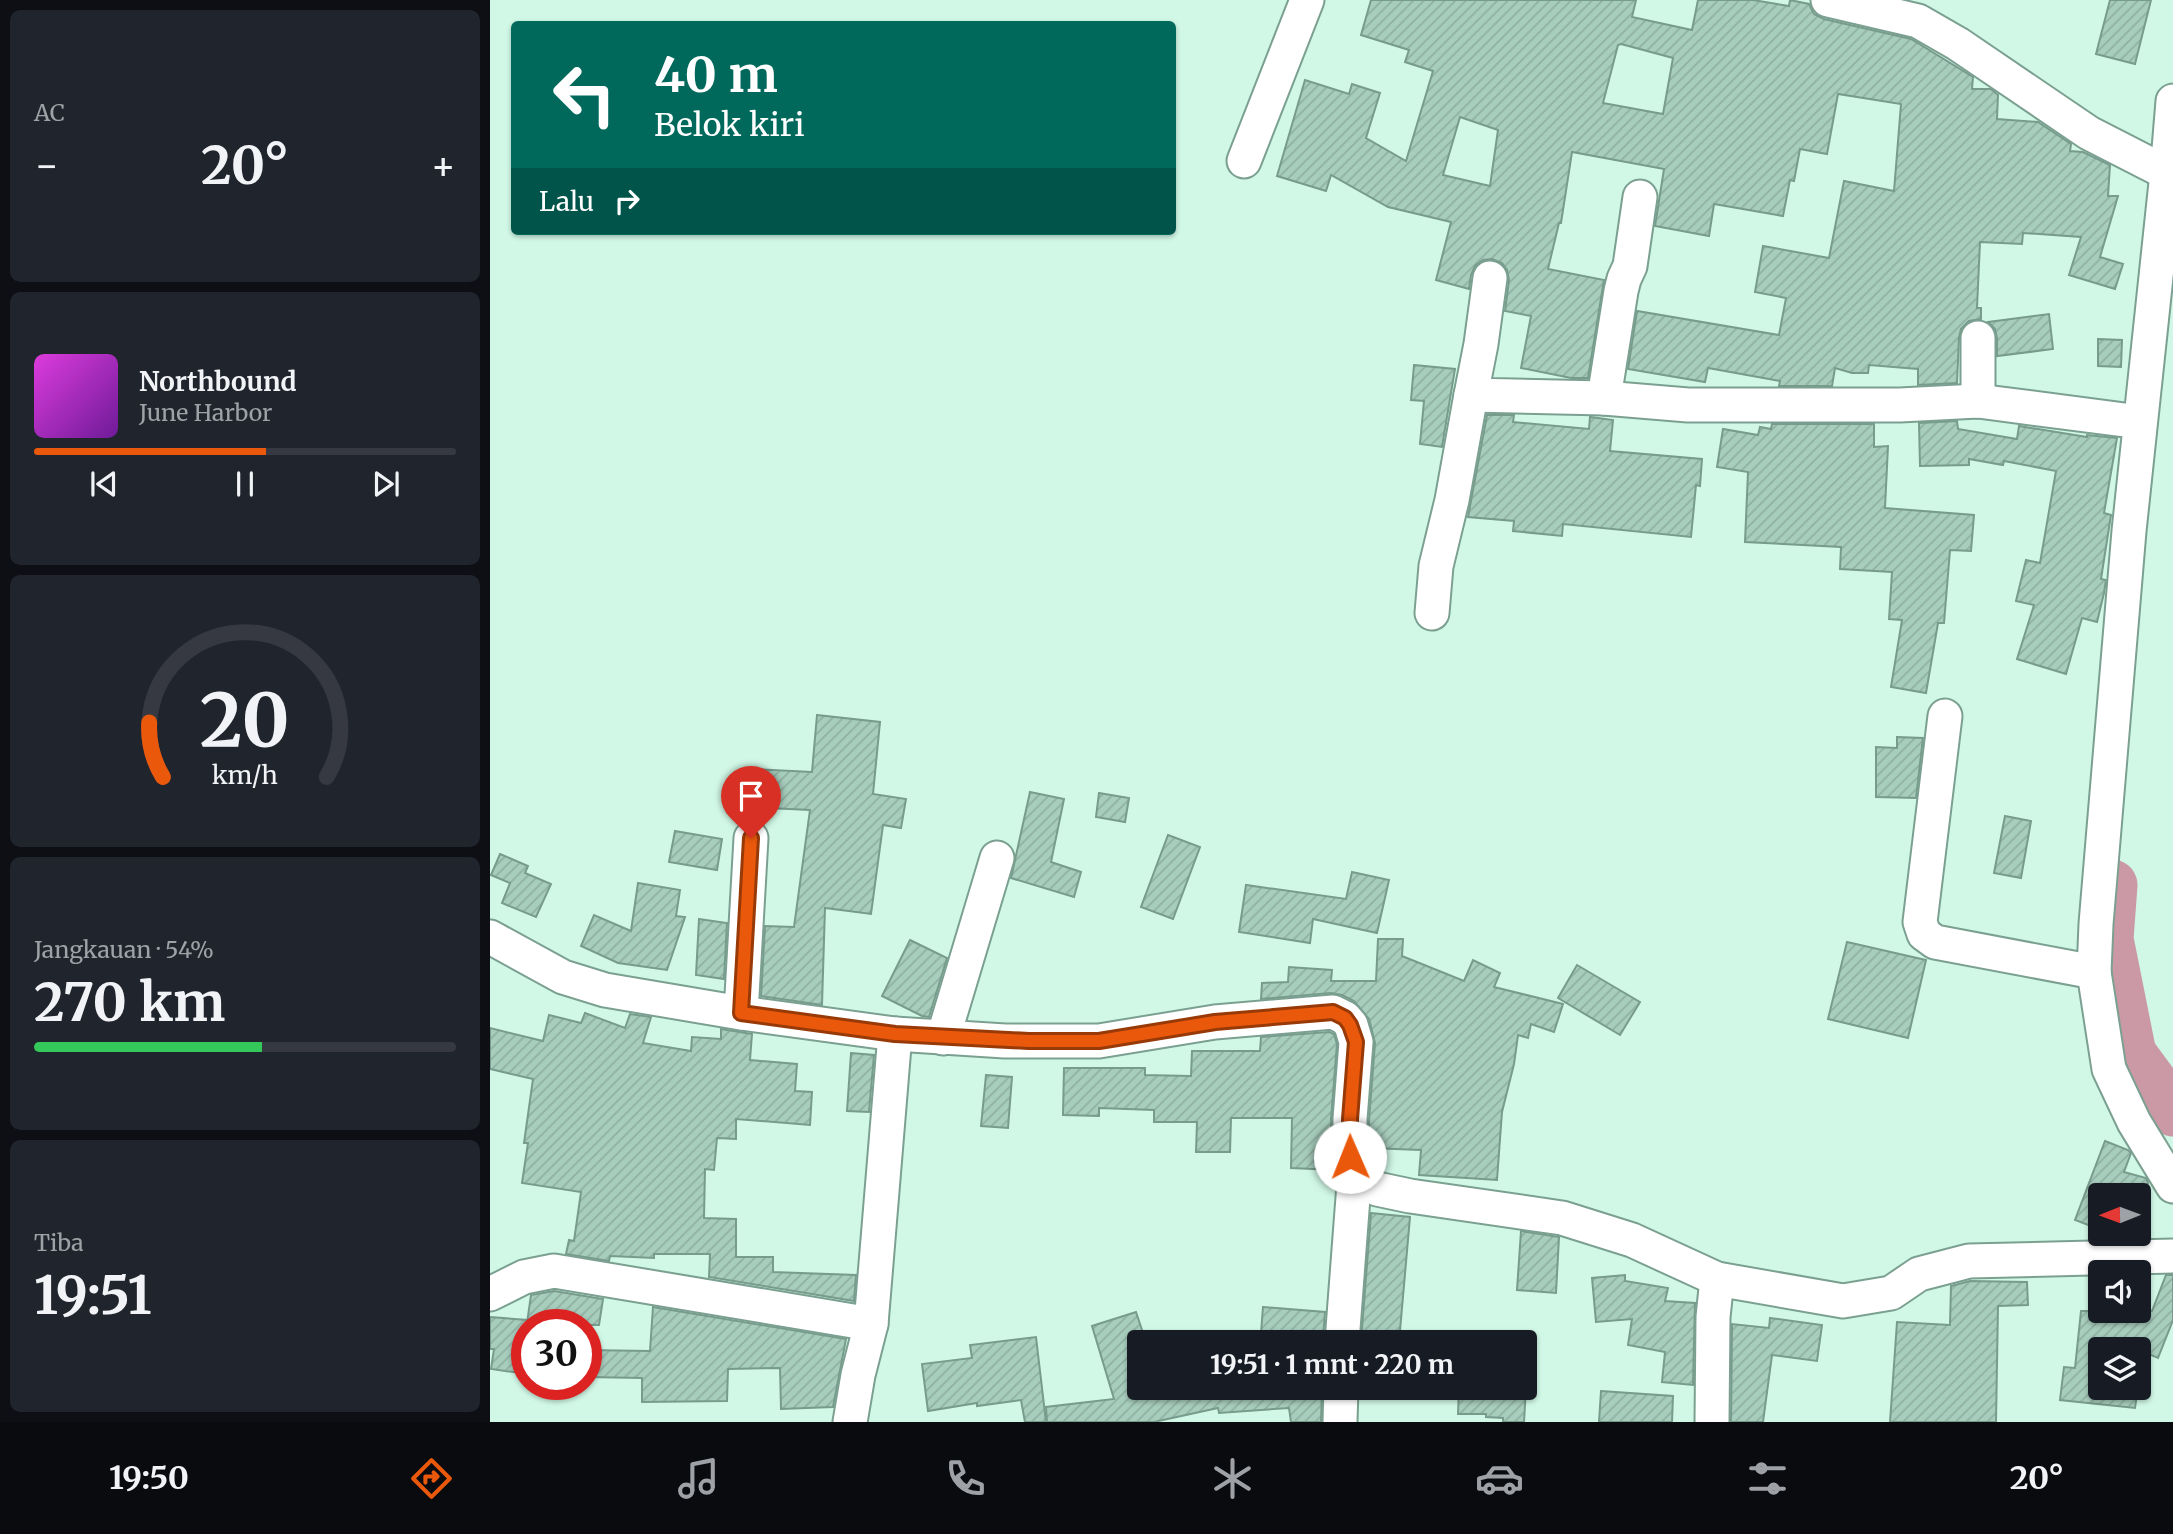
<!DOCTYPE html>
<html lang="id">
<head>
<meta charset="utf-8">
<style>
	:root { --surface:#171b24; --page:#20242c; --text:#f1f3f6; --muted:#9ea1a6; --line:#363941; --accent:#ea580c }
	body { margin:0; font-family:Merriweather,serif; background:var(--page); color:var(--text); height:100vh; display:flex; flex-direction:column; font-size:26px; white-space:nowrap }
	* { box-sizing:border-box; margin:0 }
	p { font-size:23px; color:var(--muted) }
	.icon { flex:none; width:38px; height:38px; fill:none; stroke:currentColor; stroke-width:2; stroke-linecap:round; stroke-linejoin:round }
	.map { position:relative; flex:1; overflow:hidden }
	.side { display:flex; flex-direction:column; gap:10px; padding:10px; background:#0d0f14; width:490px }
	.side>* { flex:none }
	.banner { position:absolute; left:21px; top:21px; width:665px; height:214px; border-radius:7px; box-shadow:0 2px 5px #0004; background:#00695c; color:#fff; overflow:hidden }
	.needle { width:46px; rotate:269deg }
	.controls { position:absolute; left:1598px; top:1183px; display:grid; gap:14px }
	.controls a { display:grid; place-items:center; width:63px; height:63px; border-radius:7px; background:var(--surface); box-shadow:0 2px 5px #0004; font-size:35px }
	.speed { position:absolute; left:21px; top:1309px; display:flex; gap:14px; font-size:35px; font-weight:700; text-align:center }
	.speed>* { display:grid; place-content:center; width:91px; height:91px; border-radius:50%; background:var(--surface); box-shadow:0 2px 5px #0004; line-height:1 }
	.speed .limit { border:10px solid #d22; background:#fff; color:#111 }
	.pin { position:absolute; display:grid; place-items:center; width:60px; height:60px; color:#fff; margin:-72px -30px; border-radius:50% 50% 50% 0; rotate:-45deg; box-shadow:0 0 7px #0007 }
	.pin .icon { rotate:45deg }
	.me { position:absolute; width:77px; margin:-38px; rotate:359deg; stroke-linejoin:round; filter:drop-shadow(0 0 5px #0008) }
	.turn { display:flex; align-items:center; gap:24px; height:147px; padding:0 28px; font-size:32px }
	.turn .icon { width:91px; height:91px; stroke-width:2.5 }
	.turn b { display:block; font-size:49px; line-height:60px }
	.then { display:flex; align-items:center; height:66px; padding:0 28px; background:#0003; gap:14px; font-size:26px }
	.big { font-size:52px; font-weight:700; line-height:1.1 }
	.side .card { flex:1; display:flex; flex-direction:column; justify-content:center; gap:10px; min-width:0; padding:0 24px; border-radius:10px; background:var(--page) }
	.side .dial { align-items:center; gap:0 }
	.dial svg { height:182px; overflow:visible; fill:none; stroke:var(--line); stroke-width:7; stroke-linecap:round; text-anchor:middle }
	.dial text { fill:var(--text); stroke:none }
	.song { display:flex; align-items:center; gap:21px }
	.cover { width:84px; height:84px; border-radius:10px; background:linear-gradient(135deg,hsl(300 70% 55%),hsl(280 70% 35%)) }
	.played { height:7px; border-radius:4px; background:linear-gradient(90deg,var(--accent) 55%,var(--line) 55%) }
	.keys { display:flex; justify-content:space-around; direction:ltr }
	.heat { display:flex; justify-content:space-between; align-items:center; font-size:38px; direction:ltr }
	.charge { height:10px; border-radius:5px; background:linear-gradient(90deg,#34c759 54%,var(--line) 0) }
	.trip { position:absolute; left:637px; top:1330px; width:410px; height:70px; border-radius:7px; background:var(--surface); box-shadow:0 2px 5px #0004; font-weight:700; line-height:70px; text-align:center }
	.menu { display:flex; height:112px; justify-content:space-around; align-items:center; background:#090b0e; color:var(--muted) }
	.menu .icon { width:49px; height:49px }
	.menu .current { color:var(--accent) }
	.menu b { font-size:32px; color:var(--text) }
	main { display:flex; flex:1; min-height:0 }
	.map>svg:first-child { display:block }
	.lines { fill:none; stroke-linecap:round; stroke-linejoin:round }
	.river { stroke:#cb99a5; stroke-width:51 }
	.building { fill:url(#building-hatch); stroke:#779b8c; stroke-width:2; fill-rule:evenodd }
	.street-casing { stroke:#7ba091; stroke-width:37 }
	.street { stroke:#fff; stroke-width:33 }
	.route-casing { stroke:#983908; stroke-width:18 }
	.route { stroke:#ea580c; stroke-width:12 }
</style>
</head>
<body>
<main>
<section class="side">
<div class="card"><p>AC</p>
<div class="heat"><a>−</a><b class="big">20°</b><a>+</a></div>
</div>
<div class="card">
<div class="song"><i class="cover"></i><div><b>Northbound</b><p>June Harbor</p></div></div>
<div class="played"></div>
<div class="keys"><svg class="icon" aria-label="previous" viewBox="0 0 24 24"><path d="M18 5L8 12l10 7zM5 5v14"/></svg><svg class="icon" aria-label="pause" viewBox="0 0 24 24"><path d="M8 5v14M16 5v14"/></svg><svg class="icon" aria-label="next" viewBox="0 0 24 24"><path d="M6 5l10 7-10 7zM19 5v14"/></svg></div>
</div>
<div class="card dial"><svg viewBox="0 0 100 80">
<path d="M14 69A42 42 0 1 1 86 69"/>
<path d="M14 69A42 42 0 0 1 8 45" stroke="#ea580c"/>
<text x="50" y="56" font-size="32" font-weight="700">20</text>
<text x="50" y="72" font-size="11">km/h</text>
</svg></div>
<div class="card"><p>Jangkauan · 54%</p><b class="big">270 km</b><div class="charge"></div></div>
<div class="card"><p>Tiba</p><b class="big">19:51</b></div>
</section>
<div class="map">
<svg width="1683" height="1422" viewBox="0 0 1683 1422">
	<defs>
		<pattern id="building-hatch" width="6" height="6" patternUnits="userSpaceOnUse" patternTransform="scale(1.75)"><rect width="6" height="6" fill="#a7cdbd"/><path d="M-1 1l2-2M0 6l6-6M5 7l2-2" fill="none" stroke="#8fb0a2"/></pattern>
	</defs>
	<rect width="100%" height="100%" fill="#d1f8e7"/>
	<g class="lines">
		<path class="river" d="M1622,885L1618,939L1641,1054L1683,1111"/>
	</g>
	<g class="building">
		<path d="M881,0H1146L1142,17L1202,30L1208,0H1263L1299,6L1300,0L1319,4L1324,14L1334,19L1421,39L1483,77L1482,89H1501L1508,95L1507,119L1548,122L1581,144L1580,151L1593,152L1620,165L1618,196H1628L1610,257L1633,264L1625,289L1579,275L1591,237L1533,233L1532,244L1490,242L1487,308H1491V319L1479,321L1471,329L1469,338L1467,383L1428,385V369L1379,365L1378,373H1362L1345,368L1342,386H1289L1290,381L1218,368L1215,382L1138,369L1147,311L1289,335L1296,298L1265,292L1273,246L1339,258L1354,181L1404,191L1411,104L1348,94L1337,154L1310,149L1304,181L1300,180L1293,216L1224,204L1219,236L1165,226L1174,169L1082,152L1071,223H1069L1058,269L1114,280L1098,378H1081L1031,368L1041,316L1015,311L1019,280L1017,270L1012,263L1002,259L993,260L985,266L981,275L979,289L946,280L961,222L898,207L841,175L836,191L787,176L815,80L859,94L862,84L890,93L876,138L916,161L943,71L915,62L919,50L871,35ZM1131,44L1183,58L1173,114L1113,103L1128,45ZM970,117L1008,130L1000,186L953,175Z"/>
		<path d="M1620,0H1661L1645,64L1606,54Z"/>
		<path d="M1559,314L1563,349L1507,356V338L1505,329L1498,322Z"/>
		<path d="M1608,339L1632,340L1631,367L1608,366Z"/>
		<path d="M924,365L965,369L952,447L930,444L934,401L921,400Z"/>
		<path d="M997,415H1024L1023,422L1099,429L1100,417L1123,420L1120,451L1212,459L1210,486L1206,485L1201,537L1073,524L1072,536L1023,531L1024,521L978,517Z"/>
		<path d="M1467,421L1468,429L1527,439L1529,426L1597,437V435L1627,438L1614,513L1621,515L1611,579L1616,580L1614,593L1607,622L1592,618L1576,674L1527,659L1544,605L1526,601L1536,560L1550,563L1566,471L1514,461L1513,465L1479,459V465L1430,466L1429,423Z"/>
		<path d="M1282,424H1384V447L1398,446L1395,508L1484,515L1481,551L1460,550L1454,623H1448L1436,693L1401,687L1412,620L1399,619L1402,572L1350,569L1351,547L1255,542L1258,472L1227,467L1233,429L1268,435L1270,427L1281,429Z"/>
		<path d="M327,715L390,722L383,794L416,799L411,828L393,825L381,914L335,908L332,1005L271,996L275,926L304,927L320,810L258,807L260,769L322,772Z"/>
		<path d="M1407,737L1433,738L1426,798L1386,797V747L1407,748Z"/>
		<path d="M540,792L574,799L561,862L591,872L584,897L521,878Z"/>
		<path d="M609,793L639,798L635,822L606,817Z"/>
		<path d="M1515,816L1541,821L1531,878L1504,873Z"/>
		<path d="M185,831L232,839L227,870L179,862Z"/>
		<path d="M678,835L710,847L683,919L651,907Z"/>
		<path d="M10,854L38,866L35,873L61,884L46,917L12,903L20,883L1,875Z"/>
		<path d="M862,872L899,880L887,933L823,919L820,943L749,932L756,885L856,899Z"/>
		<path d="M148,883L190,890L186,916L195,917L177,970L128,963L91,946L104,915L141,931Z"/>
		<path d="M209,919L237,923L234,979L206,975Z"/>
		<path d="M888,939H913L912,956L974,981L983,960L1010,973L1004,987L1073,1004L1064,1032L1041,1024L1038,1038L1028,1035L1024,1064L1012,1112L1007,1180L929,1175L931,1150L879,1148V1120L885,1043L879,1019L864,1001L852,995L841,993L771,999L772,983L798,982L799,967L842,970L841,981H886Z"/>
		<path d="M420,940L457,958L439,1017L432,1016L392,996Z"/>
		<path d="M1357,942L1436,960L1418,1038L1338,1019Z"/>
		<path d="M1087,965L1150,1002L1130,1035L1068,998Z"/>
		<path d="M95,1013L135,1028L140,1014L161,1017L153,1043L201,1051L202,1037L231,1039V1029L262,1034L260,1060L307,1064L305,1091L322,1092L320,1125L246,1119V1139L227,1138L224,1170L215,1169L214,1218L246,1219V1257H283V1272L366,1275L364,1301L219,1277L220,1254H164V1258L120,1256L119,1261L76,1254L79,1240L84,1241L91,1192L32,1183L38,1143H34L43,1079L0,1069V1028L53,1041L59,1015L91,1023Z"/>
		<path d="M839,1032L844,1034L847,1044L841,1119V1157L844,1170L801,1168L802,1118H741L740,1152H706L707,1122H664V1110L609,1108V1116L573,1115L574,1068H655V1075L701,1076L702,1051H770L771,1037Z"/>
		<path d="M361,1053L384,1055L379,1112L357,1111Z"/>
		<path d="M496,1075L522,1077L518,1128L491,1126Z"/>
		<path d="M1615,1141L1638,1150L1641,1153L1634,1172L1656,1178L1658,1183L1650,1211L1648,1195H1610V1216L1606,1228L1585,1220Z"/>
		<path d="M881,1213L920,1217L909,1342L871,1341Z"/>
		<path d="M1031,1231L1069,1237L1066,1293L1027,1290Z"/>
		<path d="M1135,1275V1281L1178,1288L1175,1301L1205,1303L1203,1385L1172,1382L1175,1352L1138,1345L1142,1319L1106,1322L1102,1278Z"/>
		<path d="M1676,1275H1683V1320L1668,1358L1652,1351L1648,1381V1349H1610V1388H1648L1645,1408L1570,1400L1574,1367L1585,1368L1591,1311H1662Z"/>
		<path d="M1480,1281L1537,1282L1538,1305L1508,1306L1506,1422H1400L1407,1322L1460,1325L1461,1286Z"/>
		<path d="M64,1291L113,1299L109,1325H37V1374L1,1369L4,1349H0V1317L37,1320V1323L41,1295Z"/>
		<path d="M163,1307L356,1339L343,1407L291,1409L290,1368L238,1369L237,1401L152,1402V1378L96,1377V1350L160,1351Z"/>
		<path d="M773,1307L835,1312L833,1338L771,1333Z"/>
		<path d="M646,1312L656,1342H649V1388H832L831,1422H801L799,1408L729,1413L728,1408L664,1422H557L556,1407L624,1399L602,1326Z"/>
		<path d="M1280,1318L1332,1325L1327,1361L1282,1355L1273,1422H1241L1242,1324L1279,1328Z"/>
		<path d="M546,1337L556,1422H535L531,1400L487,1406V1403L438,1411L432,1364L482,1358L480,1345Z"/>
		<path d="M969,1388H1036L1034,1422H1013V1418L996,1417V1414H968Z"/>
		<path d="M1111,1391L1183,1396L1182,1422H1109Z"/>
	</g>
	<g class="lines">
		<defs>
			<g id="street">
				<path d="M1338,0L1428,21L1468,44L1599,133L1683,176"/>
				<path d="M1683,101L1677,173L1639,531L1606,924L1604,972L1619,1069L1644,1122L1683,1186"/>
				<path d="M754,161L817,0"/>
				<path d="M1000,278L991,344L981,395L1114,398L1198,405H1410L1488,401L1650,422"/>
				<path d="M1488,338V401"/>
				<path d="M1114,398L1131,291L1134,279L1140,266L1150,197"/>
				<path d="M942,613L946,566L962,500L981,395"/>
				<path d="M1455,716L1430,922L1434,934L1445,942L1604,972"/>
				<path d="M0,937L73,977L115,990L251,1013L405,1034L515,1041H609L725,1022L843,1012L855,1018L861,1025L866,1042L860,1119V1157L865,1171L887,1189L920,1196L1072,1218L1142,1240L1227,1279"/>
				<path d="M251,1013L261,838"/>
				<path d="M453,1038L507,858"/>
				<path d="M0,1294L34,1277L64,1271L381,1324"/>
				<path d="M852,1342L865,1171"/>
				<path d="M360,1422L368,1375L381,1324L405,1034"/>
				<path d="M850,1422L851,1388"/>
				<path d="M1222,1422L1223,1317L1227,1279L1353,1301L1401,1293L1429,1274L1479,1261L1683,1256"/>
			</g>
		</defs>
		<use href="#street" class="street-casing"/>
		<use href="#street" class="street"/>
	</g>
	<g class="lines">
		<defs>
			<path id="route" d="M261,838L251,1013L405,1034L539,1041H609L725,1022L843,1012L855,1018L860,1025L866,1042L860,1119V1157"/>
		</defs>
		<use href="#route" class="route-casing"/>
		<use href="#route" class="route"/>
	</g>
</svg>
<div class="controls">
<a><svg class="needle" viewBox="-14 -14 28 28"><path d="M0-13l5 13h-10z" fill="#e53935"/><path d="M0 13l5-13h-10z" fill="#9ea1a6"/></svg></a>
<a><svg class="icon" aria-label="sound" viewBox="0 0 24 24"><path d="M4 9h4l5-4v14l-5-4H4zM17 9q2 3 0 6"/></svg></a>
<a><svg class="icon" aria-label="layers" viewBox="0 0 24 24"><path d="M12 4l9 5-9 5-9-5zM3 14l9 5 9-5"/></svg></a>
</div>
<div class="speed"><div class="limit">30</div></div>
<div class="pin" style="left:261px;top:838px;background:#d93025"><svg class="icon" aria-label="arrive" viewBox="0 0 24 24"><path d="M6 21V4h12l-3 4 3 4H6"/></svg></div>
<svg class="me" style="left:860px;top:1157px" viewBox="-20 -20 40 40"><circle r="19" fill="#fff"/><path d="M0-13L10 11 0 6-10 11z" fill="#ea580c"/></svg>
<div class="trip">19:51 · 1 mnt · 220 m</div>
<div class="banner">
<div class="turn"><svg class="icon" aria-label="left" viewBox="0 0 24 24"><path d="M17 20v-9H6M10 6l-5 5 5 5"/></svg><div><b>40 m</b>Belok kiri</div></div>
<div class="then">Lalu<svg class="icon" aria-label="right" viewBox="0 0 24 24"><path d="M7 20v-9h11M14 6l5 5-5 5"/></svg></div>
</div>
</div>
</main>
<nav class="menu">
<b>19:50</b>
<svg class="icon current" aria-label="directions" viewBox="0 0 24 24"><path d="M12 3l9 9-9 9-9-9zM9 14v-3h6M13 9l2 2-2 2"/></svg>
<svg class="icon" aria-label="music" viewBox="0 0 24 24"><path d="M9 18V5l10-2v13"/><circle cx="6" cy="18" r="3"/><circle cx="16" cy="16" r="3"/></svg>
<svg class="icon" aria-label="phone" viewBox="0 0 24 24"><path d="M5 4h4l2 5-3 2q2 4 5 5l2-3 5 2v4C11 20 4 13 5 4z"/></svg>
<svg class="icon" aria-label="climate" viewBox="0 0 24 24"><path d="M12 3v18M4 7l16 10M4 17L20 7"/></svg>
<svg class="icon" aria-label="car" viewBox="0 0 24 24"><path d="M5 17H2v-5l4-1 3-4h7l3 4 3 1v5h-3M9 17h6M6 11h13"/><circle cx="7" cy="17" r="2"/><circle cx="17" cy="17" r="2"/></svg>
<svg class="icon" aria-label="filters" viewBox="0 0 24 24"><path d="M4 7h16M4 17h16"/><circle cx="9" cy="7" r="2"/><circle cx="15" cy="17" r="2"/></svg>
<b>20°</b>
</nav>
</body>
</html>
